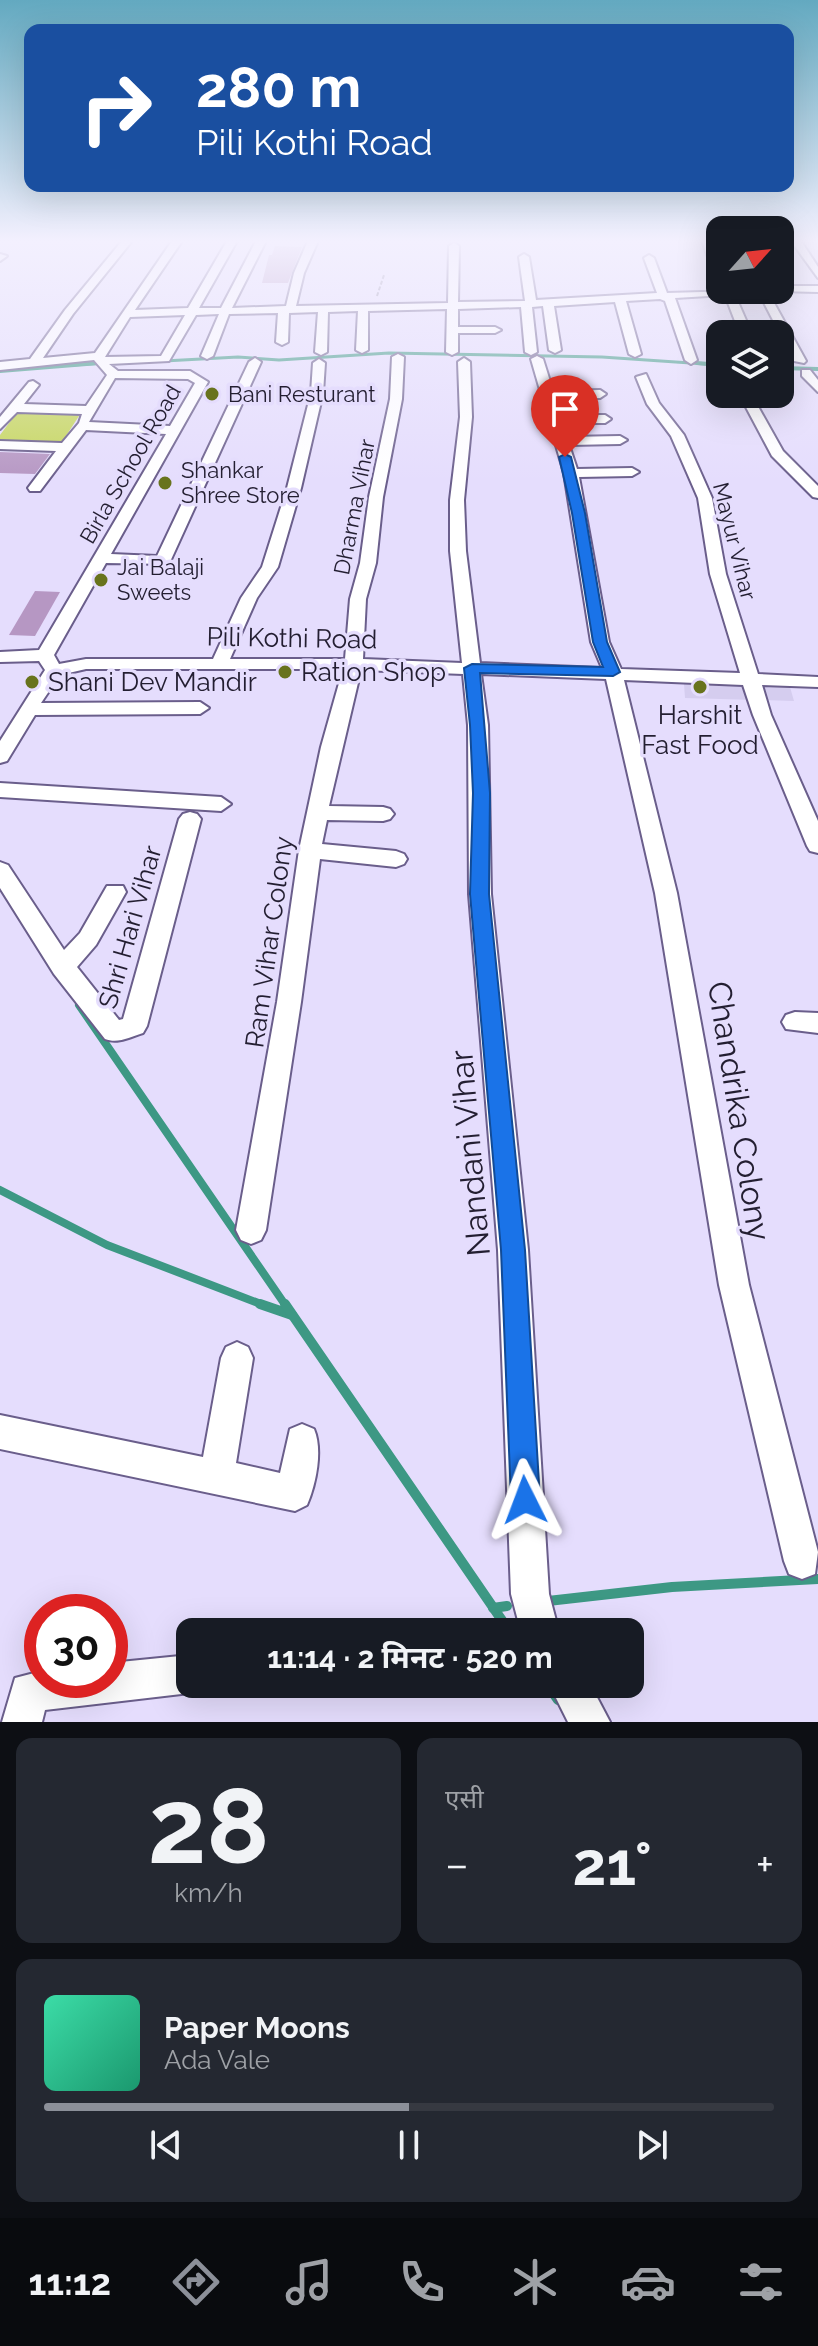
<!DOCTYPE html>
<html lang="hi">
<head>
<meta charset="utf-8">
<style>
	:root { --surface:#171b24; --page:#242831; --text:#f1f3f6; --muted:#9ea1a6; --line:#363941; --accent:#8c9099 }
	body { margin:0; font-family:Raleway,"Noto Sans Devanagari",sans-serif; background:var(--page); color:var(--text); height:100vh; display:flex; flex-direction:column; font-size:30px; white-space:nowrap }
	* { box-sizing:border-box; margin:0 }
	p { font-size:26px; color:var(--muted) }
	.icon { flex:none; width:44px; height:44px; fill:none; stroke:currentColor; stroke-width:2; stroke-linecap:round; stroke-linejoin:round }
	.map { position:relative; height:1722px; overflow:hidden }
	.sheet { display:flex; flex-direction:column; gap:16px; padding:16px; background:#0d0f14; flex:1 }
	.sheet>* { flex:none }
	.top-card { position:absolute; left:24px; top:24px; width:770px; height:168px; border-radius:16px; box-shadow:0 8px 32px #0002; background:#1a4fa0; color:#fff; overflow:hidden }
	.needle { width:52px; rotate:63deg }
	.fabs { position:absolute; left:706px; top:216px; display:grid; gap:16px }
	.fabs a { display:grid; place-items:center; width:88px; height:88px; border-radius:16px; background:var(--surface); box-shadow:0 8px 32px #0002; font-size:40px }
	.speed { position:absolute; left:24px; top:1594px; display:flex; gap:16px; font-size:40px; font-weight:700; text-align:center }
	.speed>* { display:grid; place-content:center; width:104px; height:104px; border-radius:50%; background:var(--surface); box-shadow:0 8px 32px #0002; line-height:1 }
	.speed .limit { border:12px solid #d22; background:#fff; color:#111 }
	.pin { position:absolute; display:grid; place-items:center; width:68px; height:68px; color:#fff; margin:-82px -34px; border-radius:50% 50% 50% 0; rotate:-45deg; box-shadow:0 0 8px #0007 }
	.pin .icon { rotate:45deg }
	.me { position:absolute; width:88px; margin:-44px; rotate:357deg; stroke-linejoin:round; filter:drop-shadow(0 0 6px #0008) }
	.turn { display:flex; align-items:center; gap:28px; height:168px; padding:0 40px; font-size:36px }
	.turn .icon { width:104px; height:104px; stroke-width:2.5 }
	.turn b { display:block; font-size:56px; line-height:68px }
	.big { font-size:60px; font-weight:700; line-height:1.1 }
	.sheet .tile { flex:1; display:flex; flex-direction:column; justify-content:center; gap:12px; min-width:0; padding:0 28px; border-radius:16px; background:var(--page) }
	.sheet .dial { align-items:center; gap:0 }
	.dial b { font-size:104px; line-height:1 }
	.song { display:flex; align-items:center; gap:24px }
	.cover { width:96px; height:96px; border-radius:12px; background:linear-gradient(135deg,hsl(160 70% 55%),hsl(160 70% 35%)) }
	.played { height:8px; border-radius:4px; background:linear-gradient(90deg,var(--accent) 50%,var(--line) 50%) }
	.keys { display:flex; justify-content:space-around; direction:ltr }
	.heat { display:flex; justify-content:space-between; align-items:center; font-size:44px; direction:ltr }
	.sheet .tiles { flex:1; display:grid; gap:16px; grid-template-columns:1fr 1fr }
	.tile:last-child { grid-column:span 2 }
	.trip { position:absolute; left:176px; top:1618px; width:468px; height:80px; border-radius:16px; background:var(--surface); box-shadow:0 8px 32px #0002; font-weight:700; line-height:80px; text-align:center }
	.menu { display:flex; height:128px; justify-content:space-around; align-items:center; background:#090b0e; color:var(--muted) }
	.menu .icon { width:56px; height:56px }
	.menu .on { color:var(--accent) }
	.menu b { font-size:36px; color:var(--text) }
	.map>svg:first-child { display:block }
	.built { fill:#d5cdef }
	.green { fill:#c5d65b }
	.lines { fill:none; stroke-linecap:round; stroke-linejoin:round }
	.stream-far3 { stroke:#3d9884; stroke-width:3 }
	.stream-far2 { stroke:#3d9884; stroke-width:4 }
	.stream-far1 { stroke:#3d9884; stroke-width:8 }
	.stream { stroke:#3d9884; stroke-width:10 }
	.building { fill:#b697c3 }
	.minor-casing { stroke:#6a5e8b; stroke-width:4 }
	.path { stroke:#8b859f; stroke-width:2; stroke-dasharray:4 2; stroke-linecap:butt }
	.minor { fill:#fff; fill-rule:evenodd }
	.route { fill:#1a73e8; stroke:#114b97; stroke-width:2 }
	.poi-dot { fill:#68731d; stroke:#e5ddfd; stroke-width:3 }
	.labels { text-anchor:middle; stroke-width:7; stroke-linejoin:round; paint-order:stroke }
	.far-poi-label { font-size:22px; fill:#231e31; stroke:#e5ddfd; text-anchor:start }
	.far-street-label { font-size:22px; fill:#231e31; stroke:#e5ddfd }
	.street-label { font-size:26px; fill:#231e31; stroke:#e5ddfd }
	.poi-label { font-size:26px; fill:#231e31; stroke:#e5ddfd; text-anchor:start }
	.near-street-label { font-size:32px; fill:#231e31; stroke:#e5ddfd }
</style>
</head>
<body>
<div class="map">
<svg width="818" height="1722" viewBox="0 0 818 1722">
	<rect width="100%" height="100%" fill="#e5ddfd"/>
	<path class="built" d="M684,684L790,687L794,701L685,698Z"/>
	<path class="green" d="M18,411L81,413L62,442L0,441V435Z"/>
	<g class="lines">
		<g class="stream-far3">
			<path d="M164,361L238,357L279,360L389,353L602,357L720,365"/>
			<path d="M73,365L105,363"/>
		</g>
		<g class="stream-far2">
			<path d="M697,363L720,365"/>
			<path d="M780,368L818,369"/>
			<path d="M0,371L99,363"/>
		</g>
		<g class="stream-far1">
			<path d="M79,1005L286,1306"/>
			<path d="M0,1190L107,1245L266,1306"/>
		</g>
		<g class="stream">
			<path d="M260,1304L292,1315"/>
			<path d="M285,1304L510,1632"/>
			<path d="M548,1601L672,1587L818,1579"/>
			<path d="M493,1608L507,1606"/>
			<path d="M547,1684L558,1700"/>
		</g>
	</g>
	<g class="building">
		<path d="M275,246L302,247L288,283H262L269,255H272Z"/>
		<path d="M0,452L50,454L35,474L0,473Z"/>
		<path d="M35,591L60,592L35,636L9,635Z"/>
	</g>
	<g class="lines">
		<defs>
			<g id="minor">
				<path d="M122,241H132L73,314L43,358L95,353L172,241H182L135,310L188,308L227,241H237L199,308H221L256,241H266L232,308L286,306L294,273L308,241H318L304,273L296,306L448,303L449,246L454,243L459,246L458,302L525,301L519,257L524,254L529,257L536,300L657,293L644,258L649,255L654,258L667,293L770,290L768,292L806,361L804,363L794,361L759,293L735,295L752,334H740L725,295L675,298L697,360L691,364L685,360L665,301L660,299L626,301L641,354L635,357L629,354L615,302L554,306L561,350L555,353L549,350L543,306L532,307L537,352L531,355L525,352L521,307L458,309V327H495L501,330L495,333H458V352L452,355L446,352L447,309L368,311V350L362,353L356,350L358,311L328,312L327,352L321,355L315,352L318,312L289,313L288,342L282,345L276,342L278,313L229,314L213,356L207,359L201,356L219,314L196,315L169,361L109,364L118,371H190L208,382L111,554L157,556L249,362L255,358L261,362L169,564L106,563L54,655L59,664L86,659H213L241,598L262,567L287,488L311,393L313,363L319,359L325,363L323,393L301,488L278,567L257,598L230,659H345L350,599L360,563L369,497L390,399L392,357L398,354L404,357L402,399L383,497L376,563L366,599L363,659L462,663L450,551V500L460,417L458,362L464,358L470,362L472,417L464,500L466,551L480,663L602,668L591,642L564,473L531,359L537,356L543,359L553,391L600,390L606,394L600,398L555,399L560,415H605L611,419L605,423H563L567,437L620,436L627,440L620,444L569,445L577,469L632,468L639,472L632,476L579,477L609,642L621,669L740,673L710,574L698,498L671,436L647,404L636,377L646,374L659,403L684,435L712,498L726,574L758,674L818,677V687L762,685L771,715L818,821V853L810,851L807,846L753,715L743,685L624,680L677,893L749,1285L818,1552L815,1574L802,1579L789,1574L784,1561L719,1285L655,893L606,679L481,674L488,725L491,894L528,1250L549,1594L559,1632H521L511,1594L498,1250L469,894L468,725L463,674L361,670L329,806L383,807L390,809L394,814L390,819L383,821L327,820L322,844L396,851L404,854L407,859L404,864L396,867L320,859L301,1002L266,1230L261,1240L251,1244L241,1240L236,1230L277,1002L299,850L321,747L343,669H86L60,675L41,703L200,702L209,708L200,714L35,715L7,761L0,763V741L45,670L39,661L0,662V652L39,650L166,434L86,430L40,491H30L28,488L56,451L0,449V441L62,443L79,423L82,414L17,412L0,429V417L29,382L33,381L39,385L24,404L86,406L107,375L94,360L0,370V362L30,359L65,310ZM185,315L161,356L105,357L130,317ZM115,378L188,379L195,383L170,426L89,422Z"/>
				<path d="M702,241H712L720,263V279L715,276Z"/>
				<path d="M791,241H801L818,267V278Z"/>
				<path d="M0,254L7,256L0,261Z"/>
				<path d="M780,286H818V292L776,291Z"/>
				<path d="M802,370H810L818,380V392L802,376Z"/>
				<path d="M739,394H751L783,451L818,486V498L813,497L772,456Z"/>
				<path d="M0,783L221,797L231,804L221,811L0,797Z"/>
				<path d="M190,812L197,814L201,819L147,1026L143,1033C130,1037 118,1044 105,1039L54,974L0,888V862L8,865L64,950L80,933L107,886H123L126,892L96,945L77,967L119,1020L123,1019L179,819L183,814Z"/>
				<path d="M795,1012L818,1013V1033L786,1029L782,1022L786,1015Z"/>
				<path d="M237,1342L248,1347L253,1358L236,1463L280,1473L290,1429L302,1424L314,1429C323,1450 316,1484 307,1505L295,1511L0,1449V1415L203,1457L221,1358L226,1347Z"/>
				<path d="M190,1655V1684H205L190,1693L45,1710L42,1722H2L15,1678L42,1671V1680H110V1663Z"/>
				<path d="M549,1684H590L610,1722H568Z"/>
			</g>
		</defs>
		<use href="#minor" class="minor-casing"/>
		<path class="path" d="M377,296L384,275"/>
		<use href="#minor" class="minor"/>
	</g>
	<linearGradient id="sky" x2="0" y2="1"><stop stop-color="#63a9c0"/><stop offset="0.5" stop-color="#f3f0fe"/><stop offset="1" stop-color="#f3f0fe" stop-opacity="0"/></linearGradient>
	<rect width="818" height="482" fill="url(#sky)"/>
	<path class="route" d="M565,454L571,457L585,513L607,642L620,672L613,676L480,673L490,793L489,894L525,1250L540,1500L536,1510L525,1514L515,1510L511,1500L501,1250L470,894L473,793L470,725L464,668L472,664L603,667L593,642L572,513L559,457Z"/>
	<g class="poi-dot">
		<circle cx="212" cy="394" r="8"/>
		<circle cx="165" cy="483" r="8"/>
		<circle cx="101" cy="580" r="8"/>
		<circle cx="285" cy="672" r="8"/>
		<circle cx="32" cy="682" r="8"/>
		<circle cx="700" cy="687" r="8"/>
	</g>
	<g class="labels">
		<g class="far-poi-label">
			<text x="228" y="402">Bani Resturant</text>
			<text x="181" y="478">Shankar<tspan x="181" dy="25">Shree Store</tspan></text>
			<text x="117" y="575">Jai Balaji<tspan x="117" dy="25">Sweets</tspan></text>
		</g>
		<g class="far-street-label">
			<text transform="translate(130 464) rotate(-60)" y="8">Birla School Road</text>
			<text transform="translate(354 507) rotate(-79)" y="8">Dharma Vihar</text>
			<text transform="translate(735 541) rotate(76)" y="8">Mayur Vihar</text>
		</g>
		<g class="street-label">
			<text transform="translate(292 638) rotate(1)" y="9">Pili Kothi Road</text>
			<text transform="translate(130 927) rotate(-74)" y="9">Shri Hari Vihar</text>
			<text transform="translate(269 942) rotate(-82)" y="9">Ram Vihar Colony</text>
		</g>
		<g class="poi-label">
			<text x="301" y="681">Ration Shop</text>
			<text x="48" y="691">Shani Dev Mandir</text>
			<text x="700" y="724" text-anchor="middle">Harshit<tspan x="700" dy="30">Fast Food</tspan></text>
		</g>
		<g class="near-street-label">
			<text transform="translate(739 1111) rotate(81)" y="11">Chandrika Colony</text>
			<text transform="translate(470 1153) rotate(-95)" y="11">Nandani Vihar</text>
		</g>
	</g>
</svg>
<div class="fabs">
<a><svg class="needle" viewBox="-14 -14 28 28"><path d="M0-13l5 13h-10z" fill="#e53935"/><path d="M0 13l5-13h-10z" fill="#9ea1a6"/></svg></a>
<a><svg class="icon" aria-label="layers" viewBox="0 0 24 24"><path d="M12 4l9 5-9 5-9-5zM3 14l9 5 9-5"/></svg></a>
</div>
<div class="speed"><div class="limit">30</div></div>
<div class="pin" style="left:565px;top:457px;background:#d93025"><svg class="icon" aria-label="arrive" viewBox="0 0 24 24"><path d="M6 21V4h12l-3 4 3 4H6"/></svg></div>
<svg class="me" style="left:525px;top:1500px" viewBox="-20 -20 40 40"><path d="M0-17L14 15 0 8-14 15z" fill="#1a73e8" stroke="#fff" stroke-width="4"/></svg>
<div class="trip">11:14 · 2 मिनट · 520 m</div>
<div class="top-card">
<div class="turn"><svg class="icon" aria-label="right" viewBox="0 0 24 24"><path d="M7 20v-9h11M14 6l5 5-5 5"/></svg><div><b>280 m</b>Pili Kothi Road</div></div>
</div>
</div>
<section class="sheet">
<div class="tiles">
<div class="tile dial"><b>28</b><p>km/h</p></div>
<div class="tile"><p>एसी</p>
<div class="heat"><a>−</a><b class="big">21°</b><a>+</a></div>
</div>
<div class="tile">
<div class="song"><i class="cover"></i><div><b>Paper Moons</b><p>Ada Vale</p></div></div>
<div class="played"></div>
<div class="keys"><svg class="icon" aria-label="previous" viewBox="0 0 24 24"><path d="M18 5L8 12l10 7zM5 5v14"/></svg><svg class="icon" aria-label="pause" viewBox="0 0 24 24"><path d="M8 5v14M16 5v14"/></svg><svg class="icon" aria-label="next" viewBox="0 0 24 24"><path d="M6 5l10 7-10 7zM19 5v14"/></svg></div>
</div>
</div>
</section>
<nav class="menu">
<b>11:12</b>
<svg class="icon on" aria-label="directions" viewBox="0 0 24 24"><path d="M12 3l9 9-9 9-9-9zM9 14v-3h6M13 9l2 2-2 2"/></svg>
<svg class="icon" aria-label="music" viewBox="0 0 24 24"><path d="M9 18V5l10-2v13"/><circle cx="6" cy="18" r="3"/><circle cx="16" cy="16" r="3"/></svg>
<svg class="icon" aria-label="phone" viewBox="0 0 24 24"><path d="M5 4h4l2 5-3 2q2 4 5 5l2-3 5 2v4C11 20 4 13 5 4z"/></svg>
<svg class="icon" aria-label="climate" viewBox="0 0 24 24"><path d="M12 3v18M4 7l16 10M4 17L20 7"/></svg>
<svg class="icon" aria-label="car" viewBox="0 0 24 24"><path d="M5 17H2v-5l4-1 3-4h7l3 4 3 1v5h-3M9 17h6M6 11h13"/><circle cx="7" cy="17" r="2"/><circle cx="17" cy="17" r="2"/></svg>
<svg class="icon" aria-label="filters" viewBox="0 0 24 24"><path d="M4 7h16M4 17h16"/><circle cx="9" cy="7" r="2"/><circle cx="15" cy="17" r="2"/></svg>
</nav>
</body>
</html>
